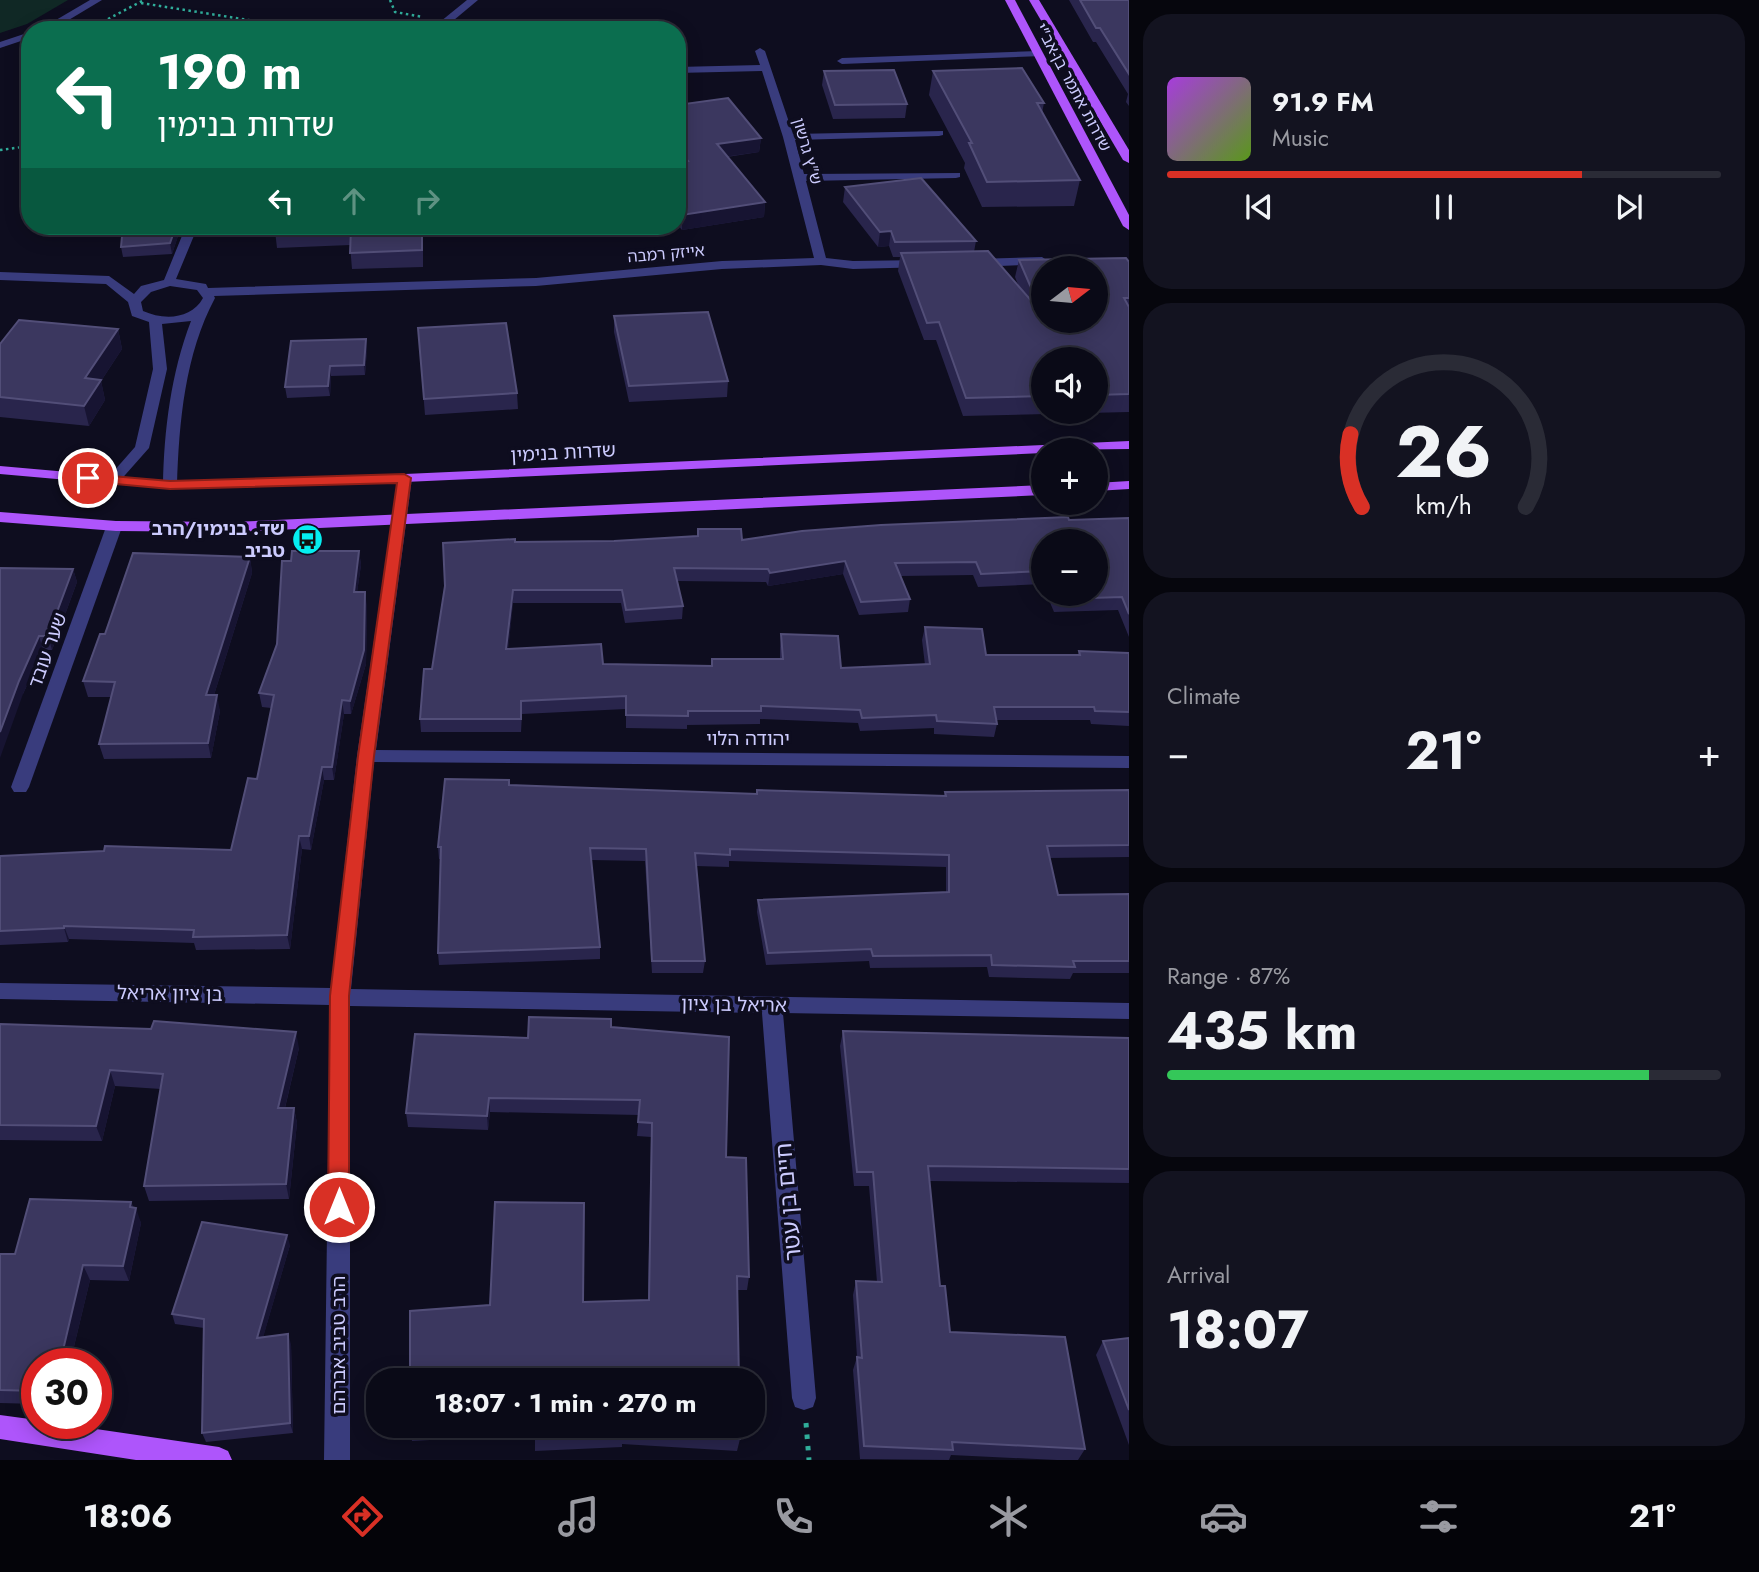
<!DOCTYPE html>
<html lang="en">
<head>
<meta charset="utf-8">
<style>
	:root { --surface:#0a0a17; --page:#131320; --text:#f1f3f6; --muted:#999aa1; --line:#2a2b36; --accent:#d93025 }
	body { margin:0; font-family:Jost,"Noto Sans Hebrew",sans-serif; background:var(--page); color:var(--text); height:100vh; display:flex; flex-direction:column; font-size:26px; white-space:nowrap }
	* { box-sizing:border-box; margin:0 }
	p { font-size:23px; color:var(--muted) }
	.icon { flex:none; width:38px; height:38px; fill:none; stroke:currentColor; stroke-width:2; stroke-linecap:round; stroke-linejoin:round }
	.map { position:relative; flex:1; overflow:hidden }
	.drawer { display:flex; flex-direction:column; gap:14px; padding:14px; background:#06060d; width:630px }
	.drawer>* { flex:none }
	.hud { position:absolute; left:21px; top:21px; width:665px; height:214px; border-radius:28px; box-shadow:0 4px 18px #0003,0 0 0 2px var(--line); background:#0b6e4f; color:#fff; overflow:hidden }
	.needle { width:46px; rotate:74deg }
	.controls { position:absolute; left:1031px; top:256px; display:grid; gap:14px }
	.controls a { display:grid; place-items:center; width:77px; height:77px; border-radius:50%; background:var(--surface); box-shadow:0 4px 18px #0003,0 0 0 2px var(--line); font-size:35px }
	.speed { position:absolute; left:21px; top:1348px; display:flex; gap:14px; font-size:35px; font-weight:700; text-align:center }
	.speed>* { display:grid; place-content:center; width:91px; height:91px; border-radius:50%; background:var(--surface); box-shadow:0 4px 18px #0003,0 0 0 2px var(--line); line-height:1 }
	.speed .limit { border:10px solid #d22; background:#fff; color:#111 }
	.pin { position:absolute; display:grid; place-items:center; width:60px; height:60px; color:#fff; margin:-30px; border:4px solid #fff; border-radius:50%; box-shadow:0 2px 7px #0007 }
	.me { position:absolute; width:77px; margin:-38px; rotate:0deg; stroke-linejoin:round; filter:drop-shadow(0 0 5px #0008) }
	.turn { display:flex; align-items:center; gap:24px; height:147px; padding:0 21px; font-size:32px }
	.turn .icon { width:91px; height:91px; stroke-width:2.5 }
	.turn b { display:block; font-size:49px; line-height:60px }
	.lanes { display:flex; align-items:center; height:66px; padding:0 21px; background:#0003; justify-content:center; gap:35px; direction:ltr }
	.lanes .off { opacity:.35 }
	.big { font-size:52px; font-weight:700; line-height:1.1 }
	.drawer .tile { flex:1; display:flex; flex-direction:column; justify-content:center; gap:10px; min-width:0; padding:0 24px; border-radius:28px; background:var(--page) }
	.drawer .dial { align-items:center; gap:0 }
	.dial svg { height:182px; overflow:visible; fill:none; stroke:var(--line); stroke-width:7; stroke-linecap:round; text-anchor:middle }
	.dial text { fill:var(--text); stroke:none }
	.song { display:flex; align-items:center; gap:21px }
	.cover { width:84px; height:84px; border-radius:10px; background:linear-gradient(135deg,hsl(280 70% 55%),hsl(90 70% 35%)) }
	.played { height:7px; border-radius:4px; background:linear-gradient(90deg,var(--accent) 75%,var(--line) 75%) }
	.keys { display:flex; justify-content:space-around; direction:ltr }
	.heat { display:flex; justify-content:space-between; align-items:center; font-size:38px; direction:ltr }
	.charge { height:10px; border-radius:5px; background:linear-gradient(90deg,#34c759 87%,var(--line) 0) }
	.trip { position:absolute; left:366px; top:1368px; width:399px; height:70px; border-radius:28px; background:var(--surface); box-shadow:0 4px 18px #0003,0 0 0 2px var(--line); font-weight:700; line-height:70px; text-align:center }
	.tab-bar { display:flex; height:112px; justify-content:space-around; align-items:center; background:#040409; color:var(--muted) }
	.tab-bar .icon { width:49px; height:49px }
	.tab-bar .active { color:var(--accent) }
	.tab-bar b { font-size:32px; color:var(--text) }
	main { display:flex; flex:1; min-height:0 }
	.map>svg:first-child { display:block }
	.green { fill:#102825 }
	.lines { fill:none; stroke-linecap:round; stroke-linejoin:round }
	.path-far1 { stroke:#30ad9a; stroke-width:2.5; stroke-dasharray:2.5 3.5; stroke-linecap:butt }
	.path { stroke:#30ad9a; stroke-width:5; stroke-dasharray:4.5 7; stroke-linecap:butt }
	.minor { fill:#393c7d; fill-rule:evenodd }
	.major { fill:#ae55fb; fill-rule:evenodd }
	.wall { fill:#29254c; fill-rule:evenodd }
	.shaded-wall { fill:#171432 }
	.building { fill:#3b375f; stroke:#524e78; stroke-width:2; fill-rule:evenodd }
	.route { fill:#d93025; stroke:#8d1f18; stroke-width:2 }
	.labels { text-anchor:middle; stroke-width:7; stroke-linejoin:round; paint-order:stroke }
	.far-street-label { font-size:16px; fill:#cccbfe; stroke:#0e0d1f }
	.street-label { font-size:19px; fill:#cccbfe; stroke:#0e0d1f }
	.poi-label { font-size:19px; font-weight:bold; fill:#cccbfe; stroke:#0e0d1f; text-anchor:end }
	.near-street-label { font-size:23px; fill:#cccbfe; stroke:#0e0d1f }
</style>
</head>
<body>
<main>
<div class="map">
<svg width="1129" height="1460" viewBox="0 0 1129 1460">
	<rect width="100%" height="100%" fill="#0e0d1f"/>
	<path class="green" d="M0,0H68L27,24L0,33Z"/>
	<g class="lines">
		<g class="path-far1">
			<path d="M390,0L395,12L423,17"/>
			<path d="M141,3L261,22"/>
			<path d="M108,19L144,0"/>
			<path d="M0,150L30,146"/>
		</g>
		<path class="path" d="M806,1423L809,1460"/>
		<g class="minor">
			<path d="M90,0H102L52,30H39Z"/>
			<path d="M467,0H478L442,30H430Z"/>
			<path d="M30,32V38L0,48V42Z"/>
			<path d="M760,48L765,51L793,134L943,131V135L939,136L795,140L804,174L960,173V177L956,178L806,181L826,258L853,261L923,260L929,264L927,267L853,269L821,265L722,269L536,286L214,296L215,298C185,354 179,422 177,485L170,489L163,485C164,430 171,373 191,321L162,324L167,369L149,448L118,483L113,484L106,480L135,447L153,369L149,322L132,316L128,302L106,284L0,280V272L109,276L134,294L141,286L164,280L186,226H198L176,279L206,284L208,288L536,278L722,261L814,258L783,137L762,71L677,73V67L760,65L755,51ZM170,286L197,290L203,298C191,320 163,320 143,311L141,302L151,292Z"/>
			<path d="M1038,51L1043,54L1042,56L842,64L837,61L842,58Z"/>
			<path d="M1042,257L1048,261L1046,264L975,267L969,263L975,259Z"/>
			<path d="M405,474L412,478L376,750L1129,756V768L374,762L351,989L1129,1003V1019L783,1013L816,1398L813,1407L804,1410L795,1407L792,1398L762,1013L350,1006V1460H324L330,1005L0,999V983L331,988L357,756L398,478Z"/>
			<path d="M114,522L122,527L29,787L26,792H14L11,787L106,527Z"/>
		</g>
		<g class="major">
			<path d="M1005,0H1015L1129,215V230L1123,226Z"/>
			<path d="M1029,0H1039L1129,150V163L1123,160Z"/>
			<path d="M1129,441V449L1043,450V453L405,482L170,489L0,474V466L170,481L405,474Z"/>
			<path d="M1129,481V489L1096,491V483Z"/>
			<path d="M1043,485V495L233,532L116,531L0,522V512L116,521L233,522Z"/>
			<path d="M0,1415L37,1420V1423H55L219,1447L228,1451L232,1460H136L0,1439Z"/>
		</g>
	</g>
	<g class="wall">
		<path d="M1069,0H1129V106L1126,102L1128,94L1096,42H1093Z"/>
		<path d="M824,71L907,104L905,118L833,119L822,85Z"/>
		<path d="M933,71L1044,103L1042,113L1080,180L1074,206L982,207L964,168L965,163L929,95Z"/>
		<path d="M677,105L761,138L759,152L727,157L765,202L764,217L682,230L677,224Z"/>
		<path d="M845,187L976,241L974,252L1019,287L1015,277L1019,260L1129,262V412L963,416L936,340H924L898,271L900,257H893L889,246L878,247L843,202ZM1043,359H1096V411H1043Z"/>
		<path d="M176,226L178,236L172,254L123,257L121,247Z"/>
		<path d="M276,226H423V267L352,269L350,245L277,248L275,231Z"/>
		<path d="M442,226H450V236L446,237Z"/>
		<path d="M560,226H620L619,237H560Z"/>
		<path d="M614,316L728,381L727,397L629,402L614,332Z"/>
		<path d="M418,328L517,393L518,409L425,415Z"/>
		<path d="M118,329L122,349L101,381L105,400L89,426L0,417V344Z"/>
		<path d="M367,349L365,375L331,376L330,396L287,398L285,387Z"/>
		<path d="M1129,518V637L1118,610L1054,612L1046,593H1096L1043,541V584L978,587L973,575L901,576L910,599L908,612L859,615L843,574L768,586L766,582L677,581L683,606L682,619L625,623L621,603H513L508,648L603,664L711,666L712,659H780V647L781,634L841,668L925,665L922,640L925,627L986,655H1078L1079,651L1129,653V726L1091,724L1090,720H997V724L994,737L934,734V728L860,731L858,723L760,719V724L687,725V729L626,728V709L522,714L521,732H421L420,719L432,669L515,542L614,541L697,536L698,529L742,540L1069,520Z"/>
		<path d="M359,551L361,565L357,592L367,605L366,664L351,714H344L334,780H324L311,850L302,849L290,949L196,950L194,943L69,939L68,942L0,945V856L231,850L257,779L271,708L262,707L259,693L277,644L291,561Z"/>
		<path d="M250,557L252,573L214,695L220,711L211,758L104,759L99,744L111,697H88L83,681L105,634Z"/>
		<path d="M0,568L73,569L77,582L52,650H43L23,694Z"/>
		<path d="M509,785L756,794L757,790L944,796L945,792L1129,790V857L1049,858L1058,895L1129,894V973H1073L1070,979L989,977L987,967L870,968L869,961L766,965L757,912L758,900L946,892V867L729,861V867L696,866L705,961L703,973H652L645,861L591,860L600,947V959L439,965L438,953L441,859H439L438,847Z"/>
		<path d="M0,1024L299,1048L285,1108H294L297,1123L289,1199L149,1201L144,1186L161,1089L115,1086L102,1141L0,1140Z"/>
		<path d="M611,1027L726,1157L749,1277L747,1290H737L739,1381L583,1302L648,1300L651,1137L637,1136L639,1115L490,1112L488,1130L408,1127L406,1113L528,1038Z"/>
		<path d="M843,1031L1129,1038V1183L929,1181L940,1286L950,1332L1085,1449L1078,1460H1057L951,1455L949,1460L860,1459L853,1370L857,1357L853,1295L856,1281L877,1282L869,1186H854L840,1046Z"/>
		<path d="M131,1202L141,1223L129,1281L90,1280L70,1363H37V1404L0,1403V1254H15Z"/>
		<path d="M290,1245L263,1337L291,1344L293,1433L206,1442L202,1433L204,1328L175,1324L172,1314Z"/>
		<path d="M1129,1338V1445L1096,1355L1103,1341Z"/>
		<path d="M410,1426H739L740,1439L737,1451L622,1444V1447L535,1451V1434L412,1441Z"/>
	</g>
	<g class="shaded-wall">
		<path d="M761,138L759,152L716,158L717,144Z"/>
		<path d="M765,202L764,217L682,230V215Z"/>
		<path d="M176,226L178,236L172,254L170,243Z"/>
		<path d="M446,226H450V236L446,237Z"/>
		<path d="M891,231L889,246L878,247L880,232Z"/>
		<path d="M118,329L122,349L101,381L105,400L89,426L84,406L85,378Z"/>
		<path d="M366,339L367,349L365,375L364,365Z"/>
		<path d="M330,366L331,376L330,396L328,386Z"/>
		<path d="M359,551L361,565L355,606L354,592Z"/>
		<path d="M250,557L252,573L209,711L206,695Z"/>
		<path d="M845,561L843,574L768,586L770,573Z"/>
		<path d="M73,569L77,582L52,650L48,636Z"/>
		<path d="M513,590V603L507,662L506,649Z"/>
		<path d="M365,592L367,605L366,664L351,714L350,701Z"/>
		<path d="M39,636L43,650L23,694L0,758V732L19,681Z"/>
		<path d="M217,695L220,711L211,758L208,743Z"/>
		<path d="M342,700L344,714L334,780L332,767Z"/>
		<path d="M322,767L324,780L311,850L309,836Z"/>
		<path d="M299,836L302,849L290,949L287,935Z"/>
		<path d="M64,926L69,939L68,942L64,928Z"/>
		<path d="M296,1032L299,1048L281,1124L278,1108Z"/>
		<path d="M110,1070L115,1086L102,1141L96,1126Z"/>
		<path d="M489,1098L490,1112L488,1130L487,1116Z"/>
		<path d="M294,1108L297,1123L289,1199L286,1184Z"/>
		<path d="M131,1202L135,1212L136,1208L141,1223L129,1281L123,1266Z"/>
		<path d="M287,1235L290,1245L260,1348L257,1338Z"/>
		<path d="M83,1265L90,1280L70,1363H60Z"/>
		<path d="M288,1334L291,1344L293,1433L290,1423Z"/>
	</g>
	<g class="building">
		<path d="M1080,0H1129V74L1100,28H1096Z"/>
		<path d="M1022,68L1044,103H1037L1080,180L987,182L969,143H972L933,71Z"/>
		<path d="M894,70L907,104L835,105L824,71Z"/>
		<path d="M728,98L761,138L717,144L765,202L682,215L677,208V162L688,161L677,146V105Z"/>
		<path d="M921,178L976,241L895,242L891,231L880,232L845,187Z"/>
		<path d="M123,226H176L170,243L121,247Z"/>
		<path d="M276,226H422V250L350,253L351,229L275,231Z"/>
		<path d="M988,251L1042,313L1019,260L1126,258L1129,262V298H1124L1129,307V394L1096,395V359H1043V396L966,398L939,322L927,323L901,253ZM1043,268H1096V320H1043Z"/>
		<path d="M708,312L728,381L629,386L614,316Z"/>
		<path d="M19,320L118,329L85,378L101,380L84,406L0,397V344Z"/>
		<path d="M506,323L517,393L424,399L418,328Z"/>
		<path d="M366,339L364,365L330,366L328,386L285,387L291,341Z"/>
		<path d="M1068,517L1069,520L1129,518V614L1122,597L1058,599L1055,593H1096V541H1043V571L981,574L976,562L895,563L910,599L861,602L845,561L770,573L768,569L674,568L683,606L626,610L622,590H513L506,649L601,644L603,664L712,666V659H783L781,634L838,636L841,668L930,664L925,627L982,629L986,655H1080L1079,651L1129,653V712L1095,711L1094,707H994L997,724L937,721L936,715L862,718L860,710L761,706V711H688V716L626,715V696L521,701V719H420L424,669H432L445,586L443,543L515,539V542L614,541L698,536V529H741L742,540L802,531L881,525Z"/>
		<path d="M292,551H359L354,592H365L364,650L350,701L342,700L332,767H322L309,836H299L287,935L193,937L194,930L64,926V928L0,931V856L104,851L105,846L231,850L248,778L257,779L274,695L259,693L277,644L282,561H291Z"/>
		<path d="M133,553L250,557L206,695H217L208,743L99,744L115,682L83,681L100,634H105Z"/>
		<path d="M0,568L73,569L48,636H39L19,681L0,732Z"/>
		<path d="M445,779L509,780V785L757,794V790L946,796L945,792L1129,790V845L1047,846L1058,895L1129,894V961H1073L1075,967L992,965L991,955L873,956L871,949L768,953L758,900L949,892V855L730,849V855L695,853L705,961H652L646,849L590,848L600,947L438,953L441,847H438Z"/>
		<path d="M529,1017L611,1019V1027L729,1037L726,1157L746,1158L749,1277L737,1276L739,1381H410V1311L490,1305L495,1202L584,1203L583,1302L649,1300L652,1123L638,1122L640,1100L489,1098L487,1116L406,1113L415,1034L528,1038Z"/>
		<path d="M154,1021L296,1032L278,1108H294L286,1184L144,1186L163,1074L110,1070L96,1126L0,1125V1024L151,1029Z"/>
		<path d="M843,1031L1129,1038V1169L928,1166L940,1286H945L950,1332L1065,1337L1085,1449L952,1442L953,1450L864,1446L857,1357L862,1358L856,1281L882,1282L873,1172H857Z"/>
		<path d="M30,1199L131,1202L130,1207L136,1208L123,1266L83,1265L60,1363H37V1391L0,1390V1254H15Z"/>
		<path d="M202,1222L287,1235L257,1338L288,1334L290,1423L202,1433L204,1319L172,1314Z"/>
		<path d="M1129,1338V1410L1103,1341Z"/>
		<path d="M410,1426H457L410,1429Z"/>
		<path d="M535,1426H739L740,1439L622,1432L623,1435L535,1438Z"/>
	</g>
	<path class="route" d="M88,474L170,481L404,474L411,478L374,756L349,996V1207L346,1214L339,1217L331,1214L328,1207L330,996L358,756L397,483L170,489L83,481L81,478Z"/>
	<defs>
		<symbol id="bus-disc" viewBox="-11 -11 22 22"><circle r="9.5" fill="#05eef0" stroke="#0e0d1f"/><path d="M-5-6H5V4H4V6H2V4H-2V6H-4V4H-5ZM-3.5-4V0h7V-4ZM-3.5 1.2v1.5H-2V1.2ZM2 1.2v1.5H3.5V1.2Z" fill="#111"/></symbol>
	</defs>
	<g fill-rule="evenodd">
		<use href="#bus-disc" x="290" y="522" width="35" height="35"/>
	</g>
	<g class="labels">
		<g class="far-street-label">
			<text transform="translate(1074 87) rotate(62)" y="6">שדרות אתמר בן-אב"י</text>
			<text transform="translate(808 151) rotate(74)" y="6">ש"ץ גרשון</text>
			<text transform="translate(666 253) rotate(-5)" y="6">אייזק רמבה</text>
		</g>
		<g class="street-label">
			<text transform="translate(563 452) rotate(-3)" y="7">שדרות בנימין</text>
			<text transform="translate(47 650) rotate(-70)" y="7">שער עובד</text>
			<text x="748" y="745">יהודה הלוי</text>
			<text transform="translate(170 993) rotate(1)" y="7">בן ציון אריאל</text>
			<text transform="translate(734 1004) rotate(1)" y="7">אריאל בן ציון</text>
			<text transform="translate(338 1345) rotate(-90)" y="7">הרב טביב אברהם</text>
		</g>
		<g class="poi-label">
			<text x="285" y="535">שד. בנימין/הרב<tspan x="285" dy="22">טביב</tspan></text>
		</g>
		<g class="near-street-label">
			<text transform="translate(788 1202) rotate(-95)" y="8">חיים בן עטר</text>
		</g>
	</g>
</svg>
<div class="controls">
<a><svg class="needle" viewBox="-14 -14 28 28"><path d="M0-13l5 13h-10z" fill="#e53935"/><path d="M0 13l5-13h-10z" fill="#999aa1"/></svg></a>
<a><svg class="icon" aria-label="sound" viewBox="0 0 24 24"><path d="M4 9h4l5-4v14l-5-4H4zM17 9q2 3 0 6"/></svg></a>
<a>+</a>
<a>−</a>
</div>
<div class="speed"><div class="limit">30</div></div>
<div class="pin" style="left:88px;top:478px;background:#d93025"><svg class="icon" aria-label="arrive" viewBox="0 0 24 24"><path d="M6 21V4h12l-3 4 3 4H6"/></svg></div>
<svg class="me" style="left:339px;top:1207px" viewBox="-20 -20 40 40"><circle r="17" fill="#d93025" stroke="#fff" stroke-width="3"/><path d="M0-11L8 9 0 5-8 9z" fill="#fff"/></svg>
<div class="trip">18:07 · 1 min · 270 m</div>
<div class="hud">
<div class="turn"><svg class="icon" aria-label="left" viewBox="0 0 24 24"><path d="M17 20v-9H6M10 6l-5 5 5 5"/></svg><div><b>190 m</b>שדרות בנימין</div></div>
<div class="lanes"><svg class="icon" aria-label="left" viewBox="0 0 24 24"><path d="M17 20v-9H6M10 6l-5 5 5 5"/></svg><svg class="icon off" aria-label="ahead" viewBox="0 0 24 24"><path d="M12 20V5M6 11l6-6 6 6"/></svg><svg class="icon off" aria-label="right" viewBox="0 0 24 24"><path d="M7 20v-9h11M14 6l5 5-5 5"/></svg></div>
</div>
</div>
<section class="drawer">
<div class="tile">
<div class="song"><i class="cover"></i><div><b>91.9 FM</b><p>Music</p></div></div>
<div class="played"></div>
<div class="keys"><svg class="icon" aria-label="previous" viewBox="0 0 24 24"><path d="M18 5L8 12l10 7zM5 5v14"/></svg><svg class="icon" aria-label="pause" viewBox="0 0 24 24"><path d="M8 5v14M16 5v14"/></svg><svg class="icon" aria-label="next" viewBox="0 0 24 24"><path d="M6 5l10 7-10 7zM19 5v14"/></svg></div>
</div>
<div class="tile dial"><svg viewBox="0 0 100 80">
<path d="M14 69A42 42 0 1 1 86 69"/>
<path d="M14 69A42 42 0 0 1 9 37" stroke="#d93025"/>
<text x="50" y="56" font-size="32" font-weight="700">26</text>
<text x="50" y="72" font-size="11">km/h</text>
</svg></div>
<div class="tile"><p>Climate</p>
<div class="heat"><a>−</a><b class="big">21°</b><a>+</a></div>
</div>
<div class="tile"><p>Range · 87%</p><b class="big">435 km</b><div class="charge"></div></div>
<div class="tile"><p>Arrival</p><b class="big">18:07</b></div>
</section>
</main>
<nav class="tab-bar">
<b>18:06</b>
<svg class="icon active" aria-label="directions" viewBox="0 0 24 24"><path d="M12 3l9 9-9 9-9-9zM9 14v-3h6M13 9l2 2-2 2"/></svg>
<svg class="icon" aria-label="music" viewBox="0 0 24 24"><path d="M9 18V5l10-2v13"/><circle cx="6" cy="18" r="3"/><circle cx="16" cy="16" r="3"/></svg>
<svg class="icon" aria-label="phone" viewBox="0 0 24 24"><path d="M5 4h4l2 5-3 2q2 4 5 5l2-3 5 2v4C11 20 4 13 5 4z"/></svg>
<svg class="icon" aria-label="climate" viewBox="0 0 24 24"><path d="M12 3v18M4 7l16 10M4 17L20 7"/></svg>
<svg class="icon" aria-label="car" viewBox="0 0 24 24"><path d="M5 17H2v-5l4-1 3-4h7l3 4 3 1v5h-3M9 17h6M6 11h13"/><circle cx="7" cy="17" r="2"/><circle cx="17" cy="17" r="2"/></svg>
<svg class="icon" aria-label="filters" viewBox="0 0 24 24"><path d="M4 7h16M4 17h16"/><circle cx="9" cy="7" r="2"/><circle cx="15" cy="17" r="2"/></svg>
<b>21°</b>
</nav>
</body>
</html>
